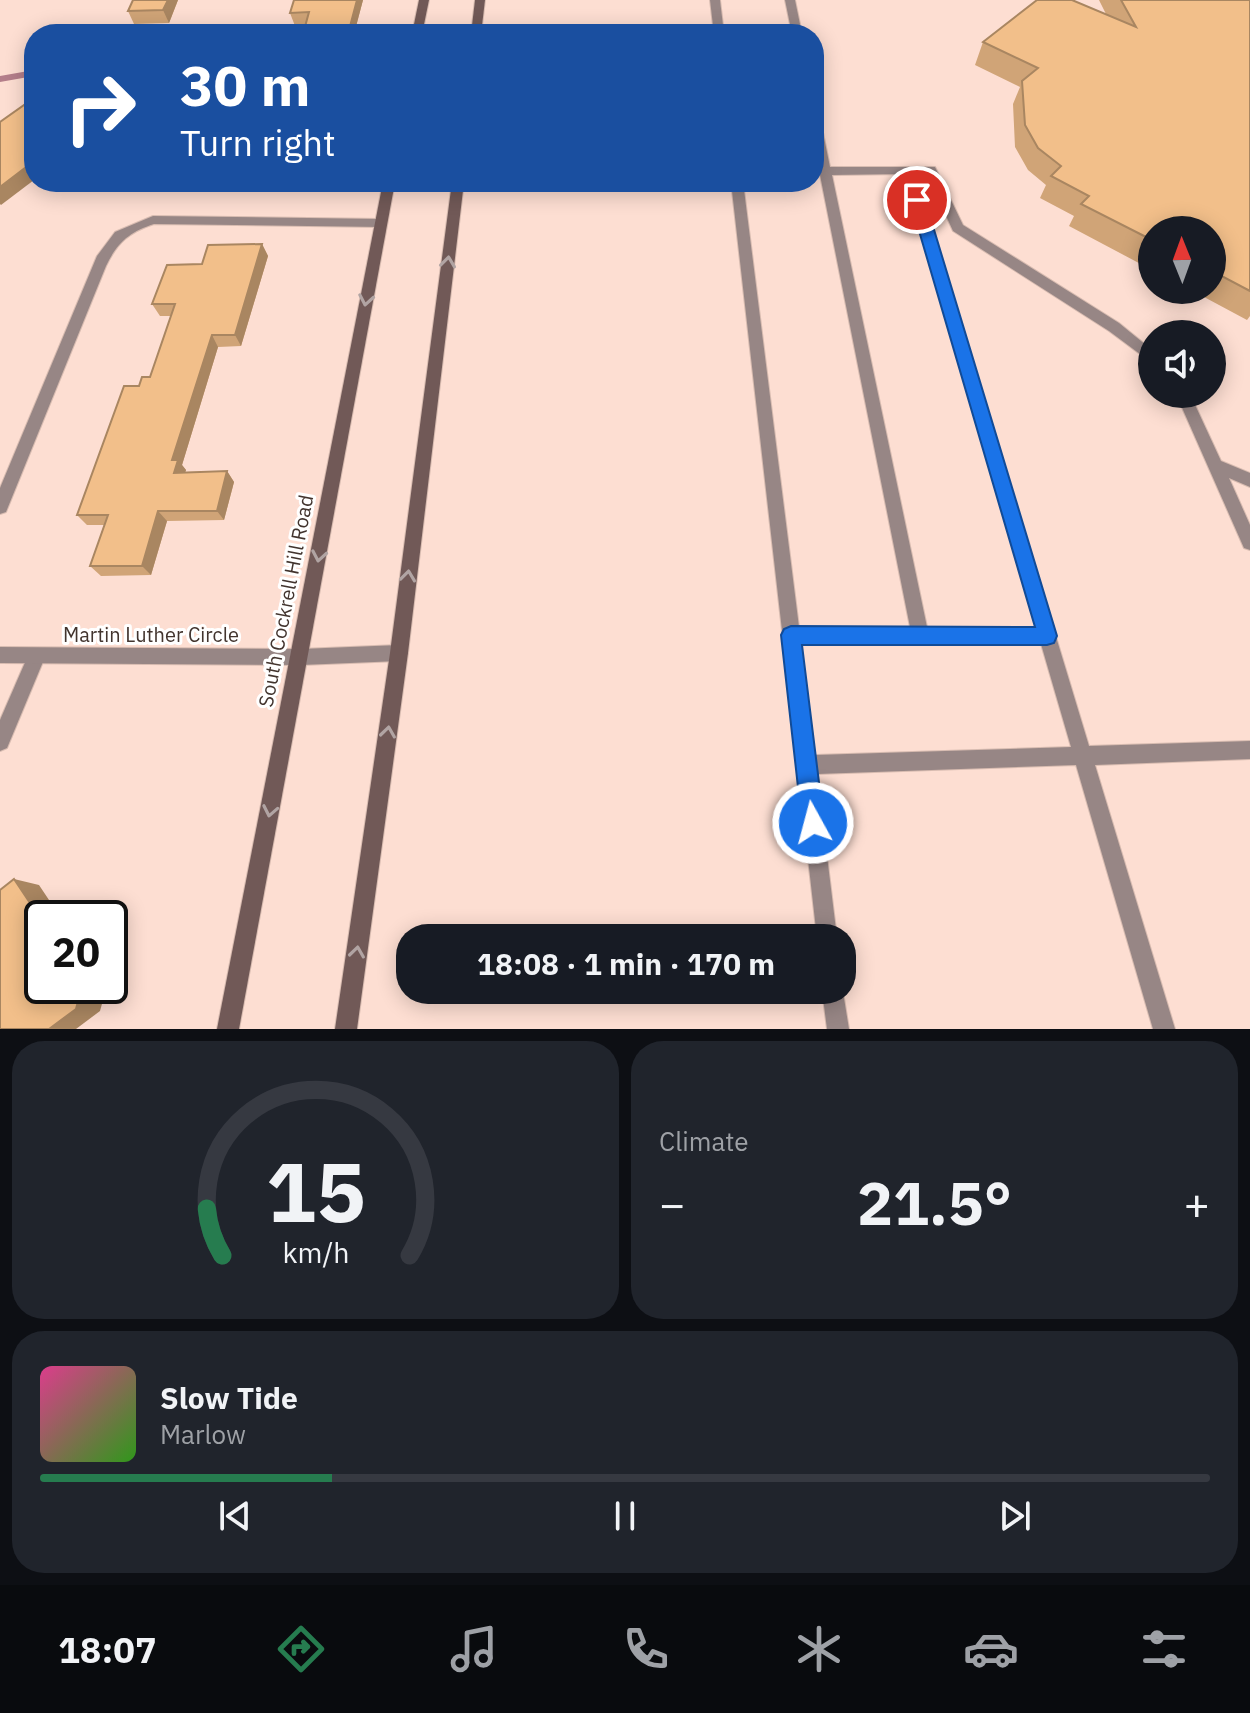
<!DOCTYPE html>
<html lang="en">
<head>
<meta charset="utf-8">
<style>
	:root { --surface:#171b24; --page:#20242c; --text:#f1f3f6; --muted:#9ea1a6; --line:#363941; --accent:#267c4f }
	body { margin:0; font-family:"IBM Plex Sans",sans-serif; background:var(--page); color:var(--text); height:100vh; display:flex; flex-direction:column; font-size:30px; white-space:nowrap }
	* { box-sizing:border-box; margin:0 }
	p { font-size:26px; color:var(--muted) }
	.icon { flex:none; width:44px; height:44px; fill:none; stroke:currentColor; stroke-width:2; stroke-linecap:round; stroke-linejoin:round }
	.map { position:relative; height:1029px; overflow:hidden }
	.side { display:flex; flex-direction:column; gap:12px; padding:12px; background:#0d0f14; flex:1 }
	.side>* { flex:none }
	.banner { position:absolute; left:24px; top:24px; width:800px; height:168px; border-radius:32px; box-shadow:0 4px 20px #0003; background:#1a4fa0; color:#fff; overflow:hidden }
	.needle { width:52px; rotate:359deg }
	.tools { position:absolute; left:1138px; top:216px; display:grid; gap:16px }
	.tools a { display:grid; place-items:center; width:88px; height:88px; border-radius:50%; background:var(--surface); box-shadow:0 4px 20px #0003; font-size:40px }
	.speed { position:absolute; left:24px; top:900px; display:flex; gap:16px; font-size:40px; font-weight:700; text-align:center }
	.speed>* { display:grid; place-content:center; width:104px; height:104px; border-radius:50%; background:var(--surface); box-shadow:0 4px 20px #0003; line-height:1 }
	.speed .limit { border:4px solid #111; border-radius:12px; background:#fff; color:#111 }
	.pin { position:absolute; display:grid; place-items:center; width:68px; height:68px; color:#fff; margin:-34px; border:4px solid #fff; border-radius:50%; box-shadow:0 2px 8px #0007 }
	.me { position:absolute; width:88px; margin:-44px; rotate:353deg; stroke-linejoin:round; filter:drop-shadow(0 0 6px #0008) }
	.turn { display:flex; align-items:center; gap:28px; height:168px; padding:0 24px; font-size:36px }
	.turn .icon { width:104px; height:104px; stroke-width:2.5 }
	.turn b { display:block; font-size:56px; line-height:68px }
	.big { font-size:60px; font-weight:800; line-height:1.1 }
	.side .card { flex:1; display:flex; flex-direction:column; justify-content:center; gap:12px; min-width:0; padding:0 28px; border-radius:32px; background:var(--page) }
	.side .dial { align-items:center; gap:0 }
	.dial svg { height:208px; overflow:visible; fill:none; stroke:var(--line); stroke-width:7; stroke-linecap:round; text-anchor:middle }
	.dial text { fill:var(--text); stroke:none }
	.song { display:flex; align-items:center; gap:24px }
	.cover { width:96px; height:96px; border-radius:12px; background:linear-gradient(135deg,hsl(330 70% 55%),hsl(110 70% 35%)) }
	.played { height:8px; border-radius:4px; background:linear-gradient(90deg,var(--accent) 25%,var(--line) 25%) }
	.keys { display:flex; justify-content:space-around; direction:ltr }
	.heat { display:flex; justify-content:space-between; align-items:center; font-size:44px; direction:ltr }
	.side .tiles { flex:1; display:grid; gap:12px; grid-template-columns:1fr 1fr }
	.card:last-child { grid-column:span 2 }
	.trip { position:absolute; left:396px; top:924px; width:460px; height:80px; border-radius:32px; background:var(--surface); box-shadow:0 4px 20px #0003; font-weight:800; line-height:80px; text-align:center }
	.tabs { display:flex; height:128px; justify-content:space-around; align-items:center; background:#090b0e; color:var(--muted) }
	.tabs .icon { width:56px; height:56px }
	.tabs .on { color:var(--accent) }
	.tabs b { font-size:36px; color:var(--text) }
	.map>svg:first-child { display:block }
	.lines { fill:none; stroke-linecap:round; stroke-linejoin:round }
	.stream { fill:#b47e8a; fill-rule:evenodd }
	.lane-casing { stroke:#d8bcb1; stroke-width:2 }
	.street-casing { stroke:#d8bcb1; stroke-width:2 }
	.secondary-casing { stroke:#d8bcb1; stroke-width:2 }
	.lane { fill:#978685; fill-rule:evenodd }
	.street { fill:#978685; fill-rule:evenodd }
	.secondary { fill:#715957; fill-rule:evenodd }
	.wall { fill:#d0a477 }
	.shaded-wall { fill:#a98661 }
	.building { fill:#f2bf8a; stroke:#a98661; stroke-width:2 }
	.oneway { stroke:#b1a4a3 }
	.route { fill:#1a73e8; stroke:#114b97; stroke-width:2 }
	.labels { text-anchor:middle; stroke-width:6; stroke-linejoin:round; paint-order:stroke }
	.street-label { font-size:20px; fill:#42342e; stroke:#fff }
</style>
</head>
<body>
<div class="map">
<svg width="1250" height="1029" viewBox="0 0 1250 1029">
	<rect width="100%" height="100%" fill="#fdded2"/>
	<g class="lines">
		<path class="stream" d="M34,70V76L0,82V76Z"/>
		<defs>
			<g id="lane">
				<path d="M710,0H720L724,34H714Z"/>
				<path d="M785,0H795L802,34H792Z"/>
				<path d="M814,114L820,118L830,167H935L963,225L1119,323L1152,350V363L1109,331L953,231L927,174H916L1089,746L1250,741V759L1095,765L1175,1029H1153L1076,765L817,774L837,938H817L731,182H743L799,627H910L820,175H814V167H818L814,147ZM904,174L1036,628L927,627L832,175ZM801,643L1041,644L1071,747L815,755Z"/>
				<path d="M1176,394H1190L1221,461L1250,473V487L1229,478L1250,525V550L1244,548Z"/>
				<path d="M36,649L42,651L45,657L7,748L0,751V720L30,651Z"/>
				<path d="M842,986L849,1029H827L822,990H842Z"/>
			</g>
			<g id="street">
				<path d="M153,216L381,219L387,223L381,227L154,224C129,232 117,243 106,266L8,507L6,512L0,514V488L97,256L115,232Z"/>
				<path d="M399,645L405,647L408,653L405,659L399,661L301,665L0,663V647L301,649Z"/>
			</g>
			<g id="secondary">
				<path d="M419,0H429L422,34H412Z"/>
				<path d="M475,0H485L481,34H471Z"/>
				<path d="M383,182H395L239,1029H217Z"/>
				<path d="M452,182H464L408,653L357,1029H335L390,653Z"/>
			</g>
		</defs>
		<use href="#lane" class="lane-casing"/>
		<use href="#street" class="street-casing"/>
		<use href="#secondary" class="secondary-casing"/>
		<use href="#lane" class="lane"/>
		<use href="#street" class="street"/>
		<use href="#secondary" class="secondary"/>
	</g>
	<g class="wall">
		<path d="M133,0H178L169,23L134,24L128,11Z"/>
		<path d="M294,0H363L354,34H303L306,25L295,26L290,13Z"/>
		<path d="M1099,0H1250V316L1247,320L1191,290H1212V230H1152V270L1069,226L1074,216L1040,198L1046,185L1028,170L1015,147L1013,104L1020,87L975,65L983,42L1106,14Z"/>
		<path d="M262,244L268,256L241,346L218,347L182,465L186,470L185,472L227,471L234,482L224,520L167,521L151,575L101,576L90,566L104,525H87L77,515L139,386L150,377L171,316H160L152,304L202,264Z"/>
	</g>
	<g class="shaded-wall">
		<path d="M168,0H178L169,23L163,10Z"/>
		<path d="M357,0H363L354,34H348Z"/>
		<path d="M34,161V180L1,205L0,204V187Z"/>
		<path d="M262,244L268,256L241,346L235,335Z"/>
		<path d="M212,335L218,347L182,465L186,470L182,483L174,473L172,460Z"/>
		<path d="M227,471L234,482L224,520L217,511Z"/>
		<path d="M158,511L167,521L151,575L142,566Z"/>
		<path d="M14,879L39,885L61,918H42V921Z"/>
		<path d="M82,986H107L100,1011L76,1029H49Z"/>
	</g>
	<g class="building">
		<path d="M133,0H168L163,10L128,11Z"/>
		<path d="M294,0H357L348,34H303L309,12L290,13Z"/>
		<path d="M1037,0H1072L1136,27L1121,0H1250V291L1212,271V230H1152V240L1081,204L1089,196L1051,176L1061,166L1038,148L1025,125L1022,81L1038,68L983,42Z"/>
		<path d="M34,98V161L0,187V122Z"/>
		<path d="M262,244L235,335H212L172,460H178L174,473L227,471L217,511H158L142,566H90L108,515H77L124,386H139L142,377H150L175,304H152L167,265L202,264L208,245Z"/>
		<path d="M14,879L42,921V986H82L76,1009L49,1029H0V890Z"/>
	</g>
	<defs><path id="oneway-chevron" d="M-2-3.5L2.5 0L-2 3.5" fill="none" stroke-width="1.6" stroke-linecap="round" stroke-linejoin="round" transform="scale(2)"/></defs>
	<g class="oneway">
		<use href="#oneway-chevron" transform="translate(448 262) rotate(-83)"/>
		<use href="#oneway-chevron" transform="translate(366 300) rotate(100)"/>
		<use href="#oneway-chevron" transform="translate(319 556) rotate(100)"/>
		<use href="#oneway-chevron" transform="translate(408 576) rotate(-83)"/>
		<use href="#oneway-chevron" transform="translate(388 732) rotate(-82)"/>
		<use href="#oneway-chevron" transform="translate(270 811) rotate(101)"/>
		<use href="#oneway-chevron" transform="translate(357 952) rotate(-82)"/>
	</g>
	<path class="route" d="M917,195L925,200L1057,636L1054,643L1047,645H802L824,823L821,831L813,834L805,831L802,823L781,635L784,629L791,626L1035,627L910,200Z"/>
	<g class="labels">
		<g class="street-label">
			<text transform="translate(286 601) rotate(-79)" y="7">South Cockrell Hill Road</text>
			<text x="151" y="642">Martin Luther Circle</text>
		</g>
	</g>
</svg>
<div class="tools">
<a><svg class="needle" viewBox="-14 -14 28 28"><path d="M0-13l5 13h-10z" fill="#e53935"/><path d="M0 13l5-13h-10z" fill="#9ea1a6"/></svg></a>
<a><svg class="icon" aria-label="sound" viewBox="0 0 24 24"><path d="M4 9h4l5-4v14l-5-4H4zM17 9q2 3 0 6"/></svg></a>
</div>
<div class="speed"><div class="limit">20</div></div>
<div class="pin" style="left:917px;top:200px;background:#d93025"><svg class="icon" aria-label="arrive" viewBox="0 0 24 24"><path d="M6 21V4h12l-3 4 3 4H6"/></svg></div>
<svg class="me" style="left:813px;top:823px" viewBox="-20 -20 40 40"><circle r="17" fill="#1a73e8" stroke="#fff" stroke-width="3"/><path d="M0-11L8 9 0 5-8 9z" fill="#fff"/></svg>
<div class="trip">18:08 · 1 min · 170 m</div>
<div class="banner">
<div class="turn"><svg class="icon" aria-label="right" viewBox="0 0 24 24"><path d="M7 20v-9h11M14 6l5 5-5 5"/></svg><div><b>30 m</b>Turn right</div></div>
</div>
</div>
<section class="side">
<div class="tiles">
<div class="card dial"><svg viewBox="0 0 100 80">
<path d="M14 69A42 42 0 1 1 86 69"/>
<path d="M14 69A42 42 0 0 1 8 51" stroke="#267c4f"/>
<text x="50" y="56" font-size="32" font-weight="700">15</text>
<text x="50" y="72" font-size="11">km/h</text>
</svg></div>
<div class="card"><p>Climate</p>
<div class="heat"><a>−</a><b class="big">21.5°</b><a>+</a></div>
</div>
<div class="card">
<div class="song"><i class="cover"></i><div><b>Slow Tide</b><p>Marlow</p></div></div>
<div class="played"></div>
<div class="keys"><svg class="icon" aria-label="previous" viewBox="0 0 24 24"><path d="M18 5L8 12l10 7zM5 5v14"/></svg><svg class="icon" aria-label="pause" viewBox="0 0 24 24"><path d="M8 5v14M16 5v14"/></svg><svg class="icon" aria-label="next" viewBox="0 0 24 24"><path d="M6 5l10 7-10 7zM19 5v14"/></svg></div>
</div>
</div>
</section>
<nav class="tabs">
<b>18:07</b>
<svg class="icon on" aria-label="directions" viewBox="0 0 24 24"><path d="M12 3l9 9-9 9-9-9zM9 14v-3h6M13 9l2 2-2 2"/></svg>
<svg class="icon" aria-label="music" viewBox="0 0 24 24"><path d="M9 18V5l10-2v13"/><circle cx="6" cy="18" r="3"/><circle cx="16" cy="16" r="3"/></svg>
<svg class="icon" aria-label="phone" viewBox="0 0 24 24"><path d="M5 4h4l2 5-3 2q2 4 5 5l2-3 5 2v4C11 20 4 13 5 4z"/></svg>
<svg class="icon" aria-label="climate" viewBox="0 0 24 24"><path d="M12 3v18M4 7l16 10M4 17L20 7"/></svg>
<svg class="icon" aria-label="car" viewBox="0 0 24 24"><path d="M5 17H2v-5l4-1 3-4h7l3 4 3 1v5h-3M9 17h6M6 11h13"/><circle cx="7" cy="17" r="2"/><circle cx="17" cy="17" r="2"/></svg>
<svg class="icon" aria-label="filters" viewBox="0 0 24 24"><path d="M4 7h16M4 17h16"/><circle cx="9" cy="7" r="2"/><circle cx="15" cy="17" r="2"/></svg>
</nav>
</body>
</html>
